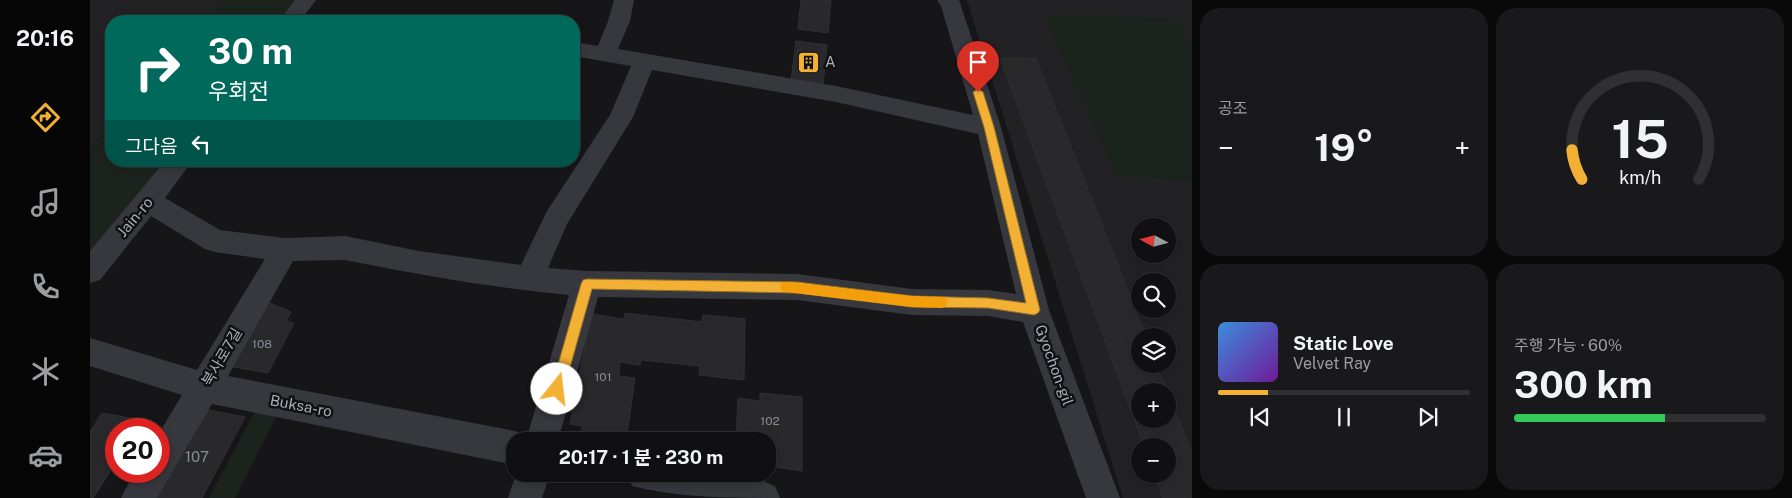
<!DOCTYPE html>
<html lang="ko">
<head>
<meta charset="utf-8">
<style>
	:root { --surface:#101012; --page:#19191b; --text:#f1f3f6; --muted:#9c9d9f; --line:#303032; --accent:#f2b134 }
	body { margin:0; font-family:"Public Sans","Noto Sans KR",sans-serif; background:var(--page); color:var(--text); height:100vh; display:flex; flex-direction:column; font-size:19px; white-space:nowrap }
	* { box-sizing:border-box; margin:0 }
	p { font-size:16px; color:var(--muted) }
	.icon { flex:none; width:28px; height:28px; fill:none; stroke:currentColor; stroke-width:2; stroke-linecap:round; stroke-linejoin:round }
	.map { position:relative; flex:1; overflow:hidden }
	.drawer { display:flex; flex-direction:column; gap:8px; padding:8px; background:#09090a; width:600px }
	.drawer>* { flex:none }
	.top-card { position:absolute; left:15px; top:15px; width:475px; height:152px; border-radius:20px; box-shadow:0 2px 8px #0003,0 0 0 1px var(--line); background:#00695c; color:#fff; overflow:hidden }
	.needle { width:32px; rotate:277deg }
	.fabs { position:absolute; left:1041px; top:218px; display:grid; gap:10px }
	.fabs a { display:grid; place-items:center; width:45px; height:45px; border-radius:50%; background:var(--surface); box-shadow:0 2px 8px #0003,0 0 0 1px var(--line); font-size:25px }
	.speed { position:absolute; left:15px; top:418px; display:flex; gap:10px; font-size:25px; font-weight:700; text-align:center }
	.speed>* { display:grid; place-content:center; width:65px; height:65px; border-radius:50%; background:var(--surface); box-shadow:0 2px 8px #0003,0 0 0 1px var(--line); line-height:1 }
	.speed .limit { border:8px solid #d22; background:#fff; color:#111 }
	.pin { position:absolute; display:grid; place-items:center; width:42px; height:42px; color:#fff; margin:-51px -21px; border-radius:50% 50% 50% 0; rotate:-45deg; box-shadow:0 0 5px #0007 }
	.pin .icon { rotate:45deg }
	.me { position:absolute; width:55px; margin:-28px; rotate:16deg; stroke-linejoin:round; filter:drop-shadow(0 0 4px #0008) }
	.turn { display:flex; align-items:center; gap:18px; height:105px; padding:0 20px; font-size:22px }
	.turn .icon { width:65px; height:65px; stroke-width:2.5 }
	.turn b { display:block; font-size:35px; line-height:42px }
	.then { display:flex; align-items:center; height:48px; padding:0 20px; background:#0003; gap:10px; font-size:19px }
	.big { font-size:38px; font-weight:700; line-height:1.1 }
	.drawer .widget { flex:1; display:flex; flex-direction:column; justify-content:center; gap:8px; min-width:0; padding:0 18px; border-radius:20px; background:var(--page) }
	.drawer .dial { align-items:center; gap:0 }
	.dial svg { height:130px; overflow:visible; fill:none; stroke:var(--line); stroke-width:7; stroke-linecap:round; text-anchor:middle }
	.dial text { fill:var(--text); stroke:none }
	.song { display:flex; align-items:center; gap:15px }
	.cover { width:60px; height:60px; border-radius:8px; background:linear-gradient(135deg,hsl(210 70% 55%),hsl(280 70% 35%)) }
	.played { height:5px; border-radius:2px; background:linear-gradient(90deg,var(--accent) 20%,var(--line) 20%) }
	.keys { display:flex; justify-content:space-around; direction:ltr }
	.heat { display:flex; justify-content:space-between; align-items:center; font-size:28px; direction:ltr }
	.charge { height:8px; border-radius:4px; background:linear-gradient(90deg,#34c759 60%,var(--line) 0) }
	.drawer .tiles { flex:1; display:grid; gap:8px; grid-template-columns:repeat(2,1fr) }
	.trip { position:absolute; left:416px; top:432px; width:270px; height:50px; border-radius:20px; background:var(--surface); box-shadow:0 2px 8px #0003,0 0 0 1px var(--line); font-weight:700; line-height:50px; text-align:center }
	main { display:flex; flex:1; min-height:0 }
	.menu { display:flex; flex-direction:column; width:90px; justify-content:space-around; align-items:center; background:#060607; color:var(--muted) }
	.menu .icon { width:35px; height:35px }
	.menu .on { color:var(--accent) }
	.menu b { font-size:22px; color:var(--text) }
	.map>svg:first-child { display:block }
	.built { fill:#222225; fill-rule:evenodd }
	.green { fill:#1c231d }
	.building { fill:#29292c; stroke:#303034 }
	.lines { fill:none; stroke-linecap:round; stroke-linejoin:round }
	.minor { fill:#37383d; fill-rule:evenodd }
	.route { fill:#f2b134; stroke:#9d7322 }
	.slow { fill:#f59e0b }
	.labels { text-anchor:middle; stroke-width:5; stroke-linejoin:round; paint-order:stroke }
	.number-label { font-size:12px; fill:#888b94 }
	.poi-label { font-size:15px; fill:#a8adb8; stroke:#111113; text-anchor:start }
	.street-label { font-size:15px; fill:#a8adb8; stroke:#111113 }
	.near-number-label { font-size:15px; fill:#888b94 }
</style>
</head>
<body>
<main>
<nav class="menu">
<b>20:16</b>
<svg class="icon on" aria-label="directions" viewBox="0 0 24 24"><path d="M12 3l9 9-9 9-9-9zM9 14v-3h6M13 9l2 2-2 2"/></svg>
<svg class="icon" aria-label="music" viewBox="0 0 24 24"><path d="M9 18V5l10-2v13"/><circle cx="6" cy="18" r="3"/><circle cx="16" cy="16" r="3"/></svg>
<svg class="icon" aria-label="phone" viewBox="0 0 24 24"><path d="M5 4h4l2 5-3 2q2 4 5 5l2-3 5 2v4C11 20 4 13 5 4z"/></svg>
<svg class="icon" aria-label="climate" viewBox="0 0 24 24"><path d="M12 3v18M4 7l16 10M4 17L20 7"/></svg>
<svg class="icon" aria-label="car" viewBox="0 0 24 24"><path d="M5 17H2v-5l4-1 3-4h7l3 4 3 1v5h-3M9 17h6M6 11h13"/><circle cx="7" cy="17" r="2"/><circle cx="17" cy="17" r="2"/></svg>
</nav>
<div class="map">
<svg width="1102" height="498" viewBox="0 0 1102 498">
	<rect width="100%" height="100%" fill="#161618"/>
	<g class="built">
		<path d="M0,0H133L114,21H21V125L0,149Z"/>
		<path d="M877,0H1102V498H1033ZM1050,226H1078V254H1050ZM1050,281H1078V309H1050ZM1050,336H1078V364H1050ZM1050,391H1078V419H1050ZM1050,446H1078V474H1050Z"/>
	</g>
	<g class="green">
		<path d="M133,0H214L197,21H114Z"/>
		<path d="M953,14L1085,18L1102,46V180L1027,177Z"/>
		<path d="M21,126V161H87L0,271V149Z"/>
		<path d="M172,398L194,402L145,498H119Z"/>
	</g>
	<g class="building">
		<path d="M711,0H741L738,33L708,29Z"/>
		<path d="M706,41L737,45L733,85L701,80Z"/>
		<path d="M910,58L946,59L1056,336H1050V364H1066L1077,391H1050V419H1078V392L1102,454V498H1073L1064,474H1078V446H1054Z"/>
		<path d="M175,301L201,312L196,321L204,323L178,373L138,366Z"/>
		<path d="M535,313L612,322L613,315L655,319L654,380L609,375L610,366L551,360L550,365L530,362L529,376L545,378L536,441L490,437L492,426L480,424L501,314L534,319Z"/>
		<path d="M670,393L712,397V471L678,466V441H646L648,398L670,401Z"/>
		<path d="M109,408L155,417L112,498H57Z"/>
		<path d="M12,413L57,421L53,429H26V462L3,498H0V432Z"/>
	</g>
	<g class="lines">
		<g class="minor">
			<path d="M205,0H226L210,21H189Z"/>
			<path d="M524,0H544L540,21L528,49L746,86L883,115L851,6L847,0H869L911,127L959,310L1030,498H996L933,322L898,316L822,315L707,300L508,297L468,441H425V465L122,404L67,498H31L45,471H69V433L92,395L0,366V338L107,370L175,259L125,252L115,249L61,216L10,280L0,283V251L75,161H102L75,198L130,230L195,238L255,236L329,251L431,265L457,211L520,115L541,66L484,56V42L508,46L518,21ZM562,70L746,102L888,134L926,294L898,290L822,289L707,274L497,271L458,268L477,224L543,117ZM255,260C329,275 404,288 479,295L437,437L425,431L138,376L203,261Z"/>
			<path d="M426,474H460L452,498H418Z"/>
			<path d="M537,474H638L673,481L685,486L690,498C642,498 588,498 542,486Z"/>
		</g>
	</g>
	<path class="route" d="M888,89L893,92L904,127L950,310L948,313L944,315L898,308L822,307L707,293L502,289L474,389L472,393L467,395L463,393L461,389L491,284L493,280L497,279L707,282L822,296L898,298L936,303L894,127L883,92Z"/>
	<path class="slow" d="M696,282L822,296L852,297L856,298L858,302L856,306L852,308L822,307L696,292L692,291L690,287L692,283Z"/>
	<defs>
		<symbol id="building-square" viewBox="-11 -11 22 22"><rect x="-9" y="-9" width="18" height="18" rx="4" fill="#f2b134" stroke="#111113"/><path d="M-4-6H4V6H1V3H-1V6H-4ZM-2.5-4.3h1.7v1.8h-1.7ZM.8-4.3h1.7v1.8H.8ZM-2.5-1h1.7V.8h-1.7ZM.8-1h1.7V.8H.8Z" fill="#111"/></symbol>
	</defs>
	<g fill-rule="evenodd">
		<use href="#building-square" x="706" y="50" width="25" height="25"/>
	</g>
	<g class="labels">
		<g class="number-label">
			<text x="172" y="348">108</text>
			<text x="513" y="381">101</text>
			<text x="680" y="425">102</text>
		</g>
		<g class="poi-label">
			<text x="735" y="67">A</text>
		</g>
		<g class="street-label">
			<text transform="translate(45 217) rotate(-50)" y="5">Jain-ro</text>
			<text transform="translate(132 357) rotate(-60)" y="5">북사로7길</text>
			<text transform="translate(964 365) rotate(70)" y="5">Gyochon-gil</text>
			<text transform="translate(211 406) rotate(11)" y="5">Buksa-ro</text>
		</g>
		<g class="near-number-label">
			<text x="107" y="462">107</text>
		</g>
	</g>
</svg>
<div class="fabs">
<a><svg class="needle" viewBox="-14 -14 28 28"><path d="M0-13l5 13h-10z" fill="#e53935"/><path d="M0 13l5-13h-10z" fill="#9c9d9f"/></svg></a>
<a><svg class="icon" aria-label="search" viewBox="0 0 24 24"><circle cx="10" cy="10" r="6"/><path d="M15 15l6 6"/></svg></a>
<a><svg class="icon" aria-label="layers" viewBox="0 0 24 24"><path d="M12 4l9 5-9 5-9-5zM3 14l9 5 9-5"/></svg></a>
<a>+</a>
<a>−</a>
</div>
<div class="speed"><div class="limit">20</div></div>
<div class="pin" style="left:888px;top:92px;background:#d93025"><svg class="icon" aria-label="arrive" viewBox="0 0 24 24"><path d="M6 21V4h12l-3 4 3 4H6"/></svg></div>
<svg class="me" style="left:467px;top:389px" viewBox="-20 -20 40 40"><circle r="19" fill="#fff"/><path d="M0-13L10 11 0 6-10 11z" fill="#f2b134"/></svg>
<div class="trip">20:17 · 1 분 · 230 m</div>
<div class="top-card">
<div class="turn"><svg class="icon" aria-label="right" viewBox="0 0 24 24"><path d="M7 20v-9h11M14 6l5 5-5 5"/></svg><div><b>30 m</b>우회전</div></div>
<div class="then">그다음<svg class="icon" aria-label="left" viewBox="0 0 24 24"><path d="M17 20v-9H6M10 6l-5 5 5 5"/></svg></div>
</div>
</div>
<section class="drawer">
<div class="tiles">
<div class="widget"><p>공조</p>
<div class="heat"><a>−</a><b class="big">19°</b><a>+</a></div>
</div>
<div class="widget dial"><svg viewBox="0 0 100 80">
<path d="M14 69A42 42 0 1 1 86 69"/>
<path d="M14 69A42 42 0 0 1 8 51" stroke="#f2b134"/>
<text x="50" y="56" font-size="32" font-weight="700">15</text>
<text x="50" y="72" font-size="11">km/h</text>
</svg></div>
<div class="widget">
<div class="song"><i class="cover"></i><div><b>Static Love</b><p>Velvet Ray</p></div></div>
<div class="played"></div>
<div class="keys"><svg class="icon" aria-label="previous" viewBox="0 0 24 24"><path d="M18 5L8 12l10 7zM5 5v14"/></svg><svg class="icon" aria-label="pause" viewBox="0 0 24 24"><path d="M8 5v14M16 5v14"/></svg><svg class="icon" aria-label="next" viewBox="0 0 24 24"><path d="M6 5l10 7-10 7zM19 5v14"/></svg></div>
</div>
<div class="widget"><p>주행 가능 · 60%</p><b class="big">300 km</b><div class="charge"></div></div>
</div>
</section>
</main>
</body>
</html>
